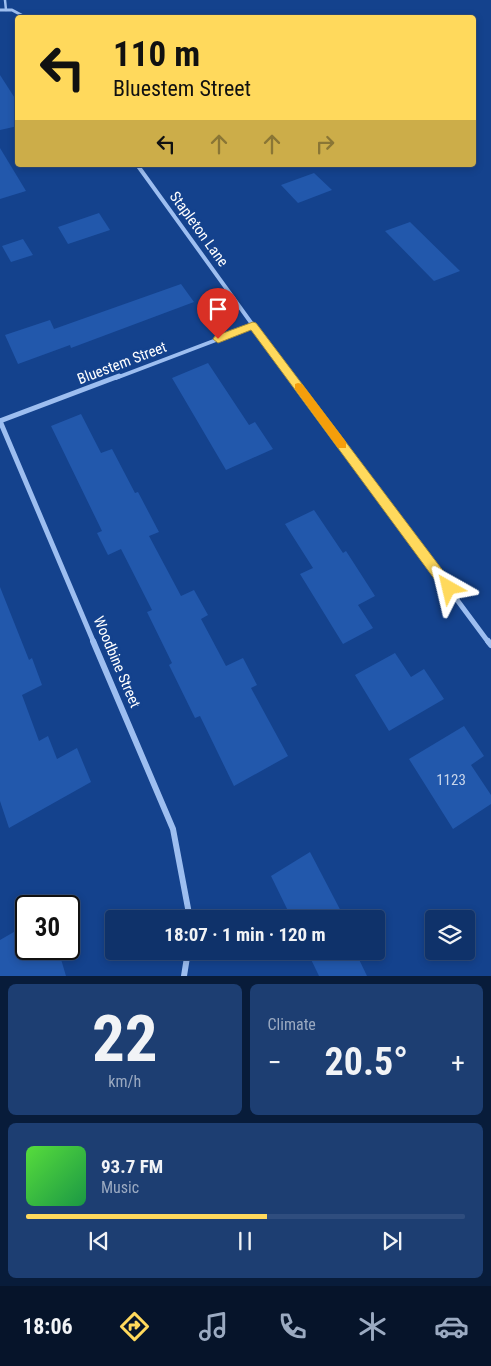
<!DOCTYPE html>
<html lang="en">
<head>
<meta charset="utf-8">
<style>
	:root { --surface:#0f326a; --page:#1d3e72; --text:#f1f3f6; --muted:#9baac1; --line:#2f4d7e; --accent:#ffd95c }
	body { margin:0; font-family:"Roboto Condensed",sans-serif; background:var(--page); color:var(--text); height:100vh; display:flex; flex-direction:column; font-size:19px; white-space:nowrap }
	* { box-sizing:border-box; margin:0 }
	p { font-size:16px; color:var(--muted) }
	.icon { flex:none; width:28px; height:28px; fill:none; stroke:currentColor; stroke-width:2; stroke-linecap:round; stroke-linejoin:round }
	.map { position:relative; height:976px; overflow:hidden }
	.details { display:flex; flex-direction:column; gap:8px; padding:8px; background:#081c3a; flex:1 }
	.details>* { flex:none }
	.top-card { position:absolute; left:15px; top:15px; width:461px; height:152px; border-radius:5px; box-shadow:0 2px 8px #0003,0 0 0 1px var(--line); background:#ffd95c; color:#111; overflow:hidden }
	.tools { position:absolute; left:425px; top:910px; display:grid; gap:10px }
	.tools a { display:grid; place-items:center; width:50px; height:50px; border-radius:5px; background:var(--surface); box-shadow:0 2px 8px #0003,0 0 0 1px var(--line); font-size:25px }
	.speed { position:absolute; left:15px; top:895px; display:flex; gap:10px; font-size:25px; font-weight:700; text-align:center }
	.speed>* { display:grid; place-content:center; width:65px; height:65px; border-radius:50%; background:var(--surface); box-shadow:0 2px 8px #0003,0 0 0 1px var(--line); line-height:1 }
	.speed .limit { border:2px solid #111; border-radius:8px; background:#fff; color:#111 }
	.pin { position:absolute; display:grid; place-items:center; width:42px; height:42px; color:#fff; margin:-51px -21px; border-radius:50% 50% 50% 0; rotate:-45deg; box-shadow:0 0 5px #0007 }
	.pin .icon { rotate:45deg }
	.me { position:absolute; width:55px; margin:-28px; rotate:323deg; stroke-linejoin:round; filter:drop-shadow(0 0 4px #0008) }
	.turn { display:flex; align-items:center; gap:18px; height:105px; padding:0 15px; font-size:22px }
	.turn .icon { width:65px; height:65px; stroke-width:2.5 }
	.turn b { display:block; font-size:35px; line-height:42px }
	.lanes { display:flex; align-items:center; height:48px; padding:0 15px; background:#0003; justify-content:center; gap:25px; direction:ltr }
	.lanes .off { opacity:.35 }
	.big { font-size:38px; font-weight:700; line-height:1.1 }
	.details .widget { flex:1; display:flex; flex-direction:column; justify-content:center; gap:8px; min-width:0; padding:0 18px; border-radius:8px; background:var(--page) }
	.details .dial { align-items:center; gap:0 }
	.dial b { font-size:65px; line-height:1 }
	.song { display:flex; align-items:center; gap:15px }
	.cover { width:60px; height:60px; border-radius:8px; background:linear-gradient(135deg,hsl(110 70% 55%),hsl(140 70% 35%)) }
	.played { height:5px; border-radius:2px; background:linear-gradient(90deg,var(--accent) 55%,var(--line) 55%) }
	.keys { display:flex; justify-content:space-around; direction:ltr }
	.heat { display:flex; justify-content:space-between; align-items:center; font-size:28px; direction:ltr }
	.details .tiles { flex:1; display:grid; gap:8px; grid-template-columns:1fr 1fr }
	.widget:last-child { grid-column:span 2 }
	.trip { position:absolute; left:105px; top:910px; width:280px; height:50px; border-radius:5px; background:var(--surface); box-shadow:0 2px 8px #0003,0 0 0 1px var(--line); font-weight:700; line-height:50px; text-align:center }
	.dock { display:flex; height:80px; justify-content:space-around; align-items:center; background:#06142a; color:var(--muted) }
	.dock .icon { width:35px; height:35px }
	.dock .current { color:var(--accent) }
	.dock b { font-size:22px; color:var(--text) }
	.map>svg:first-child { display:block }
	.building { fill:#2258ac }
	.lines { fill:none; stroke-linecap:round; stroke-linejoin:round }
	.lane { stroke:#9dbef0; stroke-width:2.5 }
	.street-far3 { stroke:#9dbef0; stroke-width:3 }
	.street-far2 { stroke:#9dbef0; stroke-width:4 }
	.street-far1 { stroke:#9dbef0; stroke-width:5 }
	.street { stroke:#9dbef0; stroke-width:6 }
	.route { fill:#ffd95c; stroke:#a68d3c }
	.slow { fill:#f59e0b }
	.labels { text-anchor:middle; stroke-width:5; stroke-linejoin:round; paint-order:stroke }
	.street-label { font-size:15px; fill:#fff; stroke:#14428d }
	.near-number-label { font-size:15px; fill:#c8d5ea }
</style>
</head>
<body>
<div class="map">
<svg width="491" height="976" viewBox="0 0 491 976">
	<rect width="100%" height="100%" fill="#14428d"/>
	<g class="building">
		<path d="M0,75L18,103V126L0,130Z"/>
		<path d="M0,148L26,191L0,199Z"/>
		<path d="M314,173L332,190L298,203L281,185Z"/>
		<path d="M99,213L110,230L68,244L58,227Z"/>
		<path d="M410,222L460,271L434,281L385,231Z"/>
		<path d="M23,239L33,255L11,262L2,246Z"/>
		<path d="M181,284L194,302L71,348L70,345L18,364L5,335L50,320L54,329Z"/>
		<path d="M208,363L249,425L255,422L273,449L226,470L172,378Z"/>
		<path d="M81,414L101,453L112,449L135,493L138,492L159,532L149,536L181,596L194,590L208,615L201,619L226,666L243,658L257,685L251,688L288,756L234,786L200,716L195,718L169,665L172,663L147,612L152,610L121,549L108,555L97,533L102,531L51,426Z"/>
		<path d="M314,510L343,553L346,551L375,596L358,605L373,628L343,644L300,574L313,568L285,524Z"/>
		<path d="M0,587L29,660L32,658L42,685L22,695L39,741L48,736L57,759L77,748L91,782L9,828L0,801Z"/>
		<path d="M395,653L411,677L424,669L444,699L389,731L355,675Z"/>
		<path d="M464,726L484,756L471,765L491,795V804L453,829L409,759Z"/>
		<path d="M310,852L345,919H292L271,876Z"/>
		<path d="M26,925V949H58L66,976H0V940Z"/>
		<path d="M307,951H355L367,976H319Z"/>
	</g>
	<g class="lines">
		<path class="lane" d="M5,0L6,10"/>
		<g class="street-far3">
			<path d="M0,10H12L27,18"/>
			<path d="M137,165L139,167"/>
		</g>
		<g class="street-far2">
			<path d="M138,166L291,378"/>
			<path d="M116,378L253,326"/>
		</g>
		<g class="street-far1">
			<path d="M291,376L489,643"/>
			<path d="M0,421L94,643"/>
			<path d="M0,421L119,376"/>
		</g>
		<g class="street">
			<path d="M93,641L173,829L190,919"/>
			<path d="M488,641L491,645"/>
			<path d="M184,976L188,951"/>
		</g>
	</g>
	<path class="route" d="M253,322L256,323L453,584L455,588L453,592H444L251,330L218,343L213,339L215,336Z"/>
	<path class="slow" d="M298,383L302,384L346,442V448H338L295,389V384Z"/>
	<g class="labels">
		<g class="street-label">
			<text transform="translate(199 229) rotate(54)" y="5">Stapleton Lane</text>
			<text transform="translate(122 363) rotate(-21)" y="5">Bluestem Street</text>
			<text transform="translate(117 662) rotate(67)" y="5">Woodbine Street</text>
		</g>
		<g class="near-number-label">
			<text x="451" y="785">1123</text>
		</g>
	</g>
</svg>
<div class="tools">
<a><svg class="icon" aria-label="layers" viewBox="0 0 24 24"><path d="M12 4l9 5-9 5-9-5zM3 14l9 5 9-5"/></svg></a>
</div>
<div class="speed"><div class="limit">30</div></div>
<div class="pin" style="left:218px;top:339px;background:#d93025"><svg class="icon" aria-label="arrive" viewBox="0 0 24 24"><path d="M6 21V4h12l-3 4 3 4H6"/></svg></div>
<svg class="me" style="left:449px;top:588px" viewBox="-20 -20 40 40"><path d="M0-17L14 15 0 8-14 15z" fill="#ffd95c" stroke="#fff" stroke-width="4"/></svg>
<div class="trip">18:07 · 1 min · 120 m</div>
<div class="top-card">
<div class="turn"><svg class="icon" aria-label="left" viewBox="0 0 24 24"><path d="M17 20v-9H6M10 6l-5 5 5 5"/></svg><div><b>110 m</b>Bluestem Street</div></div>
<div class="lanes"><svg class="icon" aria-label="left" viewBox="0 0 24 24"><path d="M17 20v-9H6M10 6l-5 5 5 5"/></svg><svg class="icon off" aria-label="ahead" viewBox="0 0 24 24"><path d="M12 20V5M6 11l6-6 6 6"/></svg><svg class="icon off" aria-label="ahead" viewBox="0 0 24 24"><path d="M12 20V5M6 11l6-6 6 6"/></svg><svg class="icon off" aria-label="right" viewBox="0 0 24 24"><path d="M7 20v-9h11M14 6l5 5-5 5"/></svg></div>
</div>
</div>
<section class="details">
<div class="tiles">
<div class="widget dial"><b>22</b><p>km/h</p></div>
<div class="widget"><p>Climate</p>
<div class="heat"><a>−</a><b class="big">20.5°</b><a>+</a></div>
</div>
<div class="widget">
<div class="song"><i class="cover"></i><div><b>93.7 FM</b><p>Music</p></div></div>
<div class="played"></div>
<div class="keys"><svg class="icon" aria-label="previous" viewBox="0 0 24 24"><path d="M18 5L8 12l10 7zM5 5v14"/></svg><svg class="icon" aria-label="pause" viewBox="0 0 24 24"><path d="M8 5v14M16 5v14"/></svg><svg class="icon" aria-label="next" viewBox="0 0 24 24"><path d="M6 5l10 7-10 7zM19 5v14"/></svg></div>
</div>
</div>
</section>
<nav class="dock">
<b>18:06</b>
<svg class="icon current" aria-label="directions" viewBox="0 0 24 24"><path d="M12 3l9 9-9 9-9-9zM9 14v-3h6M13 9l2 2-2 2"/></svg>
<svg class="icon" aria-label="music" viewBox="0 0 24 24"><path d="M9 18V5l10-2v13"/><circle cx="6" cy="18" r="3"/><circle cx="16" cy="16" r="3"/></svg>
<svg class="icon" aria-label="phone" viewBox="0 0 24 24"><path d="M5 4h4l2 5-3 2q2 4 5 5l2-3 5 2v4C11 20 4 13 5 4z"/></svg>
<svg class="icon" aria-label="climate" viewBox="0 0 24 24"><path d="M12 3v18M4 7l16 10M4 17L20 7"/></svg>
<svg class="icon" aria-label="car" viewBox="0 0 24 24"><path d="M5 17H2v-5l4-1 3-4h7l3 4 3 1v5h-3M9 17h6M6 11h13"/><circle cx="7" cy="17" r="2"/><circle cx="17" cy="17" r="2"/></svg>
</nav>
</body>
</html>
